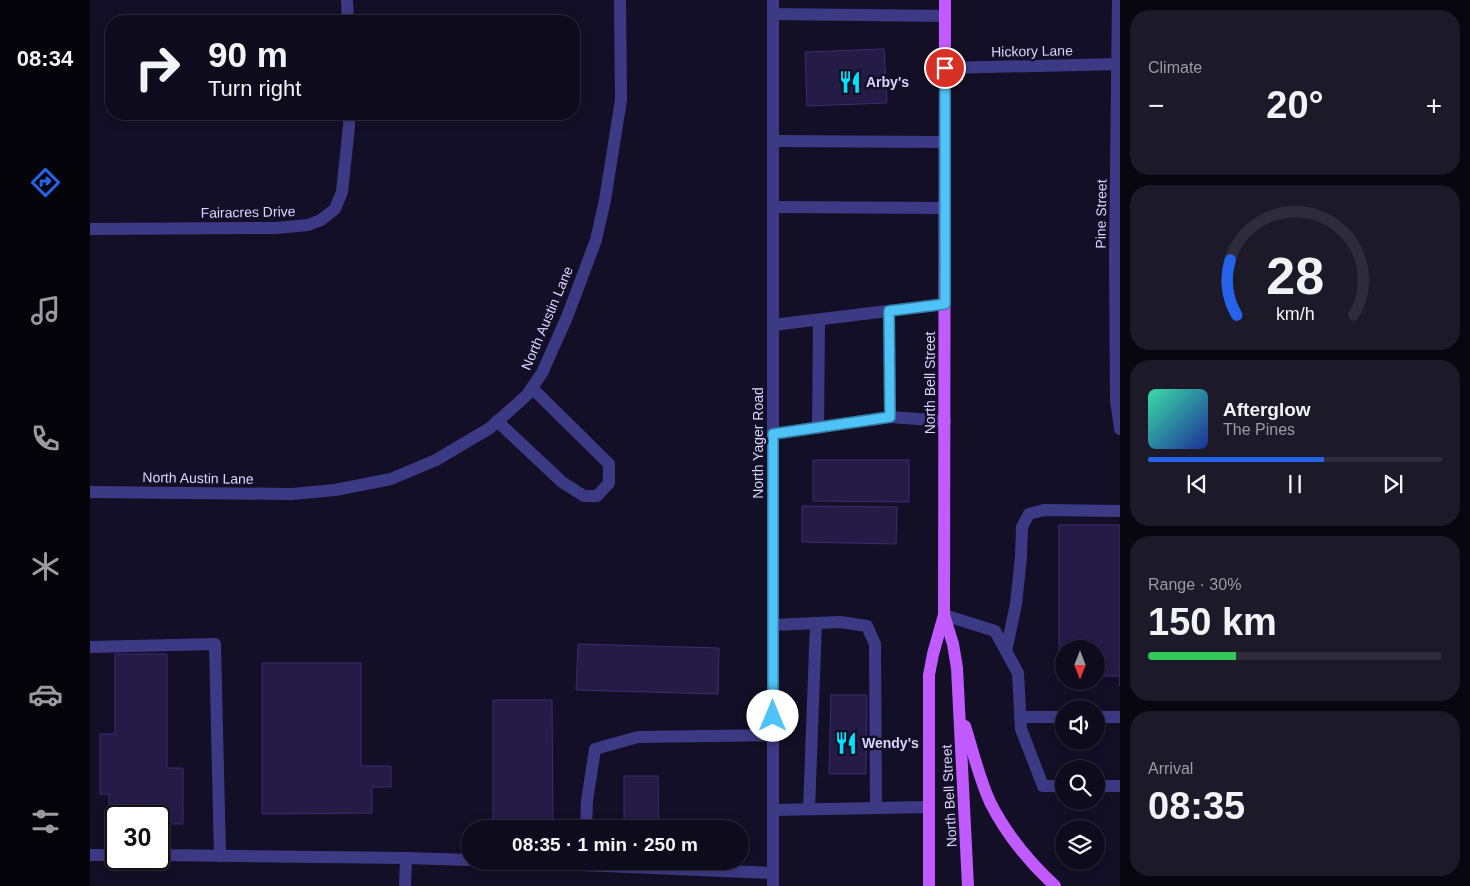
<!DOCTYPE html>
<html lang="en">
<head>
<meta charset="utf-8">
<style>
	:root { --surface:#0e0b1c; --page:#1c1929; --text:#f1f3f6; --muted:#9b9ba3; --line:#2e2b3b; --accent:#2563eb }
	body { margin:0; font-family:Arial,sans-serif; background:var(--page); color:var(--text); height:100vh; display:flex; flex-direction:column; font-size:19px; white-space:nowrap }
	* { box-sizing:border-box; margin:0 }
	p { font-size:16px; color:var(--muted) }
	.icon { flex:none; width:28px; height:28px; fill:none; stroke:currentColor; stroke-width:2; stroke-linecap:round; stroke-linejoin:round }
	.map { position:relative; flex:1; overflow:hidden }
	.drawer { display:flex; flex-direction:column; gap:10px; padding:10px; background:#08060f; width:350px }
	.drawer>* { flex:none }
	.banner { position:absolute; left:15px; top:15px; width:475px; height:105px; border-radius:20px; box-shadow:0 2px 12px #0003,0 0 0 1px var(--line); background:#0e0b1c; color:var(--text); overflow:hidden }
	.needle { width:32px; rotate:180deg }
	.tools { position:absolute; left:965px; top:640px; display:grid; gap:10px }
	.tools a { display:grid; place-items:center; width:50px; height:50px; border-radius:50%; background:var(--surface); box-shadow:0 2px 12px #0003,0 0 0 1px var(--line); font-size:25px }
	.speed { position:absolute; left:15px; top:805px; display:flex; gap:10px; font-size:25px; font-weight:700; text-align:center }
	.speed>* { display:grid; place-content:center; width:65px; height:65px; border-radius:50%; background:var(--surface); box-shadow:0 2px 12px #0003,0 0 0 1px var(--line); line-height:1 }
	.speed .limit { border:2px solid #111; border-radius:8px; background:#fff; color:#111 }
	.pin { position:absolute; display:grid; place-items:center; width:42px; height:42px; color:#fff; margin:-21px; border:2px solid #fff; border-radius:50%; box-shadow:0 1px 5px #0007 }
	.me { position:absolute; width:55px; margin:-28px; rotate:0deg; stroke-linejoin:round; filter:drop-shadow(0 0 4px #0008) }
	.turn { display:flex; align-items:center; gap:18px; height:105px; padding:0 20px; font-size:22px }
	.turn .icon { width:65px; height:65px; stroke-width:2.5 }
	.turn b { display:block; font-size:35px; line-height:42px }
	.big { font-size:38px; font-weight:700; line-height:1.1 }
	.drawer .tile { flex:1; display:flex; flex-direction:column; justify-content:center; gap:8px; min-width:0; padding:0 18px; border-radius:20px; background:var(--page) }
	.drawer .dial { align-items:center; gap:0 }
	.dial svg { height:130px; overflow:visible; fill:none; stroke:var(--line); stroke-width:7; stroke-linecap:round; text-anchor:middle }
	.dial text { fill:var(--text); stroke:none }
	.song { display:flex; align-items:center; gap:15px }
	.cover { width:60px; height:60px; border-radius:8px; background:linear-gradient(135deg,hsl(160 70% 55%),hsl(230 70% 35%)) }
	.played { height:5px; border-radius:2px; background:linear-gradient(90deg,var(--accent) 60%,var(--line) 60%) }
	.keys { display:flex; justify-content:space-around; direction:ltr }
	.heat { display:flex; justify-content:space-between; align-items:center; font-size:28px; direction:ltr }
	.charge { height:8px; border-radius:4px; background:linear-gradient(90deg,#34c759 30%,var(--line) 0) }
	.trip { position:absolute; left:371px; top:820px; width:288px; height:50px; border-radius:25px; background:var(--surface); box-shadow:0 2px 12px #0003,0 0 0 1px var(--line); font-weight:700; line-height:50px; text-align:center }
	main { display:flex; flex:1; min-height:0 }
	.tab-bar { display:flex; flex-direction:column; width:90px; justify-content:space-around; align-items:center; background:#06040b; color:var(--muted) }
	.tab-bar .icon { width:35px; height:35px }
	.tab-bar .selected { color:var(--accent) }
	.tab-bar b { font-size:22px; color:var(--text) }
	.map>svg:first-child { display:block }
	.building { fill:#241b47; stroke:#3b2d73 }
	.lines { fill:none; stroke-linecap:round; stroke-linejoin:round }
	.minor { stroke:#3d3a85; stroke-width:12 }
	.major { stroke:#c25bff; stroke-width:12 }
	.route-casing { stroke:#337fa1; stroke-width:12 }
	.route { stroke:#4fc3f7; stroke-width:9 }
	.labels { text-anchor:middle; stroke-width:5; stroke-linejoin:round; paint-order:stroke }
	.street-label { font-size:14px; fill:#d9d4ff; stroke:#130f26 }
	.poi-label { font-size:14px; font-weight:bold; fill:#d9d4ff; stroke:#130f26; text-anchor:start }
</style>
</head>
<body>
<main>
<nav class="tab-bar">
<b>08:34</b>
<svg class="icon selected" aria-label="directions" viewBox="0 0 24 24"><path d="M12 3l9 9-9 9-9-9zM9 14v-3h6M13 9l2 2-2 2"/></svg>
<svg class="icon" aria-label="music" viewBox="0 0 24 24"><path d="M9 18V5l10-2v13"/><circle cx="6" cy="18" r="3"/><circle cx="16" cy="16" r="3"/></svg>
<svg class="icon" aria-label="phone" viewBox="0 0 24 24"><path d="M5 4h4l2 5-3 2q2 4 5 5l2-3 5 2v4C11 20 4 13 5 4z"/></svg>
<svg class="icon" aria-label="climate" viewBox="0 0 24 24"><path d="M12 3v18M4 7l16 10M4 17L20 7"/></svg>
<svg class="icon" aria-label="car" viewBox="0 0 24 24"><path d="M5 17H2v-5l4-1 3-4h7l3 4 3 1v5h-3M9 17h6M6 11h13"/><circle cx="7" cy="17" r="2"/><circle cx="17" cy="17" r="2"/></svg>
<svg class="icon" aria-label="filters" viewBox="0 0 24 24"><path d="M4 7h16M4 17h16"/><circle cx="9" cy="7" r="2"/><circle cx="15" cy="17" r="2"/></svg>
</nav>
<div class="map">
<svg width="1030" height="886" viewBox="0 0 1030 886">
	<rect width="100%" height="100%" fill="#130f26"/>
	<g class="building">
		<path d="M794,49L797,103L717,106L715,52Z"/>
		<path d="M723,460H819V502L723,501Z"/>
		<path d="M712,506L807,507L806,544L712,542Z"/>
		<path d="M969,525H1030V686V676H1006V649H974V676H969Z"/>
		<path d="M488,644L629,648L628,694L486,690Z"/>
		<path d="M25,654H77V768H93V824H75V840H69V816H26V819H19V794H10V734H25Z"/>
		<path d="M172,663H271V766H301V787H282V813L172,814Z"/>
		<path d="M741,695H777L776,774H739Z"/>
		<path d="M403,700H462L463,829H403Z"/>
		<path d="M534,776H568L569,829H534Z"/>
	</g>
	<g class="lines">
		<g class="minor">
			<path d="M257,0L258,21"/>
			<path d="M683,0V886"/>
			<path d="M1028,0L1025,256L1026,400L1030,429"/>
			<path d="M683,14L855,16"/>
			<path d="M855,68L1030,64"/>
			<path d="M683,141L855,142"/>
			<path d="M683,207L855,208"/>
			<path d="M0,229L186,228L218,225L231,220L245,209L252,192L259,126V114"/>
			<path d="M799,311L800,417L855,421"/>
			<path d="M683,325L855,304"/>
			<path d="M407,421L472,482L494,496H507L519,483V464L442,388"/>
			<path d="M728,428L729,320"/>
			<path d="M683,434L800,417"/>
			<path d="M0,492L202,494L245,490L301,479L346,460L400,428L437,395L452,373L477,317L506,240L515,200L531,100L530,0"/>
			<path d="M854,615L905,631L928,673L931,729L953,786H974"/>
			<path d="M683,625L750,622L777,626L785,644L786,808"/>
			<path d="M0,647L125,644L130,856"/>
			<path d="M916,651L926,604L931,557L932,527L939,514L954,510L1030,511"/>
			<path d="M930,717H974"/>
			<path d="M1006,717H1030"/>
			<path d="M1006,786H1030"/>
			<path d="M719,809L726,623"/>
			<path d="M683,810L839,807"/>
			<path d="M496,829L497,801L505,749L548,737L683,735"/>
			<path d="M0,855H26"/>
			<path d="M69,855L316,858L380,860"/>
			<path d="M398,861L491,865"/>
			<path d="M492,861L491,865L683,873"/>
			<path d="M315,886L316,858"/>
		</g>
		<g class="major">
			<path d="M854,615L863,644L867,668L878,886"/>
			<path d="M875,726C883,751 889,778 900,802C916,834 939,862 965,886"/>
			<path d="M839,886V675L843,654L854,615L855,0"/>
		</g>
	</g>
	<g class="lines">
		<defs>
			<path id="route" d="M683,716V434L800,417L799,311L855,304V68"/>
		</defs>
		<use href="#route" class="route-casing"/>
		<use href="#route" class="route"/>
	</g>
	<defs>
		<symbol id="restaurant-bare" viewBox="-9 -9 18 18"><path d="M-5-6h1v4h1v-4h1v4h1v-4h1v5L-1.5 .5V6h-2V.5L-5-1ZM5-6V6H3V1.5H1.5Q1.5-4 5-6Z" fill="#00e5ff" stroke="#130f26" stroke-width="2.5" paint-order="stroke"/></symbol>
	</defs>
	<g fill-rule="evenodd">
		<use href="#restaurant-bare" x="744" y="66" width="32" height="32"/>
		<use href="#restaurant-bare" x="740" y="727" width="32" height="32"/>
	</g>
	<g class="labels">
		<g class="street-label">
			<text transform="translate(942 51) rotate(-1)" y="5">Hickory Lane</text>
			<text transform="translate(158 212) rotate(-1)" y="5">Fairacres Drive</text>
			<text transform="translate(1011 214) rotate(-89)" y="5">Pine Street</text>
			<text transform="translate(457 318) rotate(-67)" y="5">North Austin Lane</text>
			<text transform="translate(840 383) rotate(-90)" y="5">North Bell Street</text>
			<text transform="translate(668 443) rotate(-90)" y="5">North Yager Road</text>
			<text transform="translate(108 478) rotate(1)" y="5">North Austin Lane</text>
			<text transform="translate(859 796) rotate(-93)" y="5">North Bell Street</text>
		</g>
		<g class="poi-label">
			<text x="776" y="87">Arby's</text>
			<text x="772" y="748">Wendy's</text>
		</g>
	</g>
</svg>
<div class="tools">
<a><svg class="needle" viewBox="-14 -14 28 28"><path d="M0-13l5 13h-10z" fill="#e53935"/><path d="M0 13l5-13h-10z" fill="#9b9ba3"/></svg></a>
<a><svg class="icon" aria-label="sound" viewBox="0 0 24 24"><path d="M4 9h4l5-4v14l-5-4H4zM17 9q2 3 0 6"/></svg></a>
<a><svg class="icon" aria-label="search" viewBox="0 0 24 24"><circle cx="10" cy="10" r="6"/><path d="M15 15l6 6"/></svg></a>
<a><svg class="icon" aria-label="layers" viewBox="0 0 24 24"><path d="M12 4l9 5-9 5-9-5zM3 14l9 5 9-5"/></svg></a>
</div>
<div class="speed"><div class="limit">30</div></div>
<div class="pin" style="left:855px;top:68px;background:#d93025"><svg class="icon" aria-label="arrive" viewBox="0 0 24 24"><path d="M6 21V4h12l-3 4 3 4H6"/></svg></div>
<svg class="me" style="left:683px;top:716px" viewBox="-20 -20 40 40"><circle r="19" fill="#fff"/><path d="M0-13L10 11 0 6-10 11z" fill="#4fc3f7"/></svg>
<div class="trip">08:35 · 1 min · 250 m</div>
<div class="banner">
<div class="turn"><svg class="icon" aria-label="right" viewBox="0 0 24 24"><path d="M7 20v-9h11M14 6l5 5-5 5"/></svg><div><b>90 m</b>Turn right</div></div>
</div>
</div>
<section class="drawer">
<div class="tile"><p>Climate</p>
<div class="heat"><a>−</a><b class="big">20°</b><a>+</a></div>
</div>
<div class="tile dial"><svg viewBox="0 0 100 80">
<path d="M14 69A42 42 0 1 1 86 69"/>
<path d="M14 69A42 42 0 0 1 10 35" stroke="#2563eb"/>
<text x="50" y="56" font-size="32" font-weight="700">28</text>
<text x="50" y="72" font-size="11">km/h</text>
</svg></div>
<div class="tile">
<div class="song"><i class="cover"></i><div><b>Afterglow</b><p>The Pines</p></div></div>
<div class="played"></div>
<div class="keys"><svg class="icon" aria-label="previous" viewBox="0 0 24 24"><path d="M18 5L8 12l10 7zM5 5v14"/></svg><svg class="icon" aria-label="pause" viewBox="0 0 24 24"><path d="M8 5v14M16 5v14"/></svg><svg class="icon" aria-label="next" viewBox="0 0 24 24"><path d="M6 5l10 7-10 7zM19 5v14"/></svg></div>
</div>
<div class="tile"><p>Range · 30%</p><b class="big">150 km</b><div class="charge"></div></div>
<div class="tile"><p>Arrival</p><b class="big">08:35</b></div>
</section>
</main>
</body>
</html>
